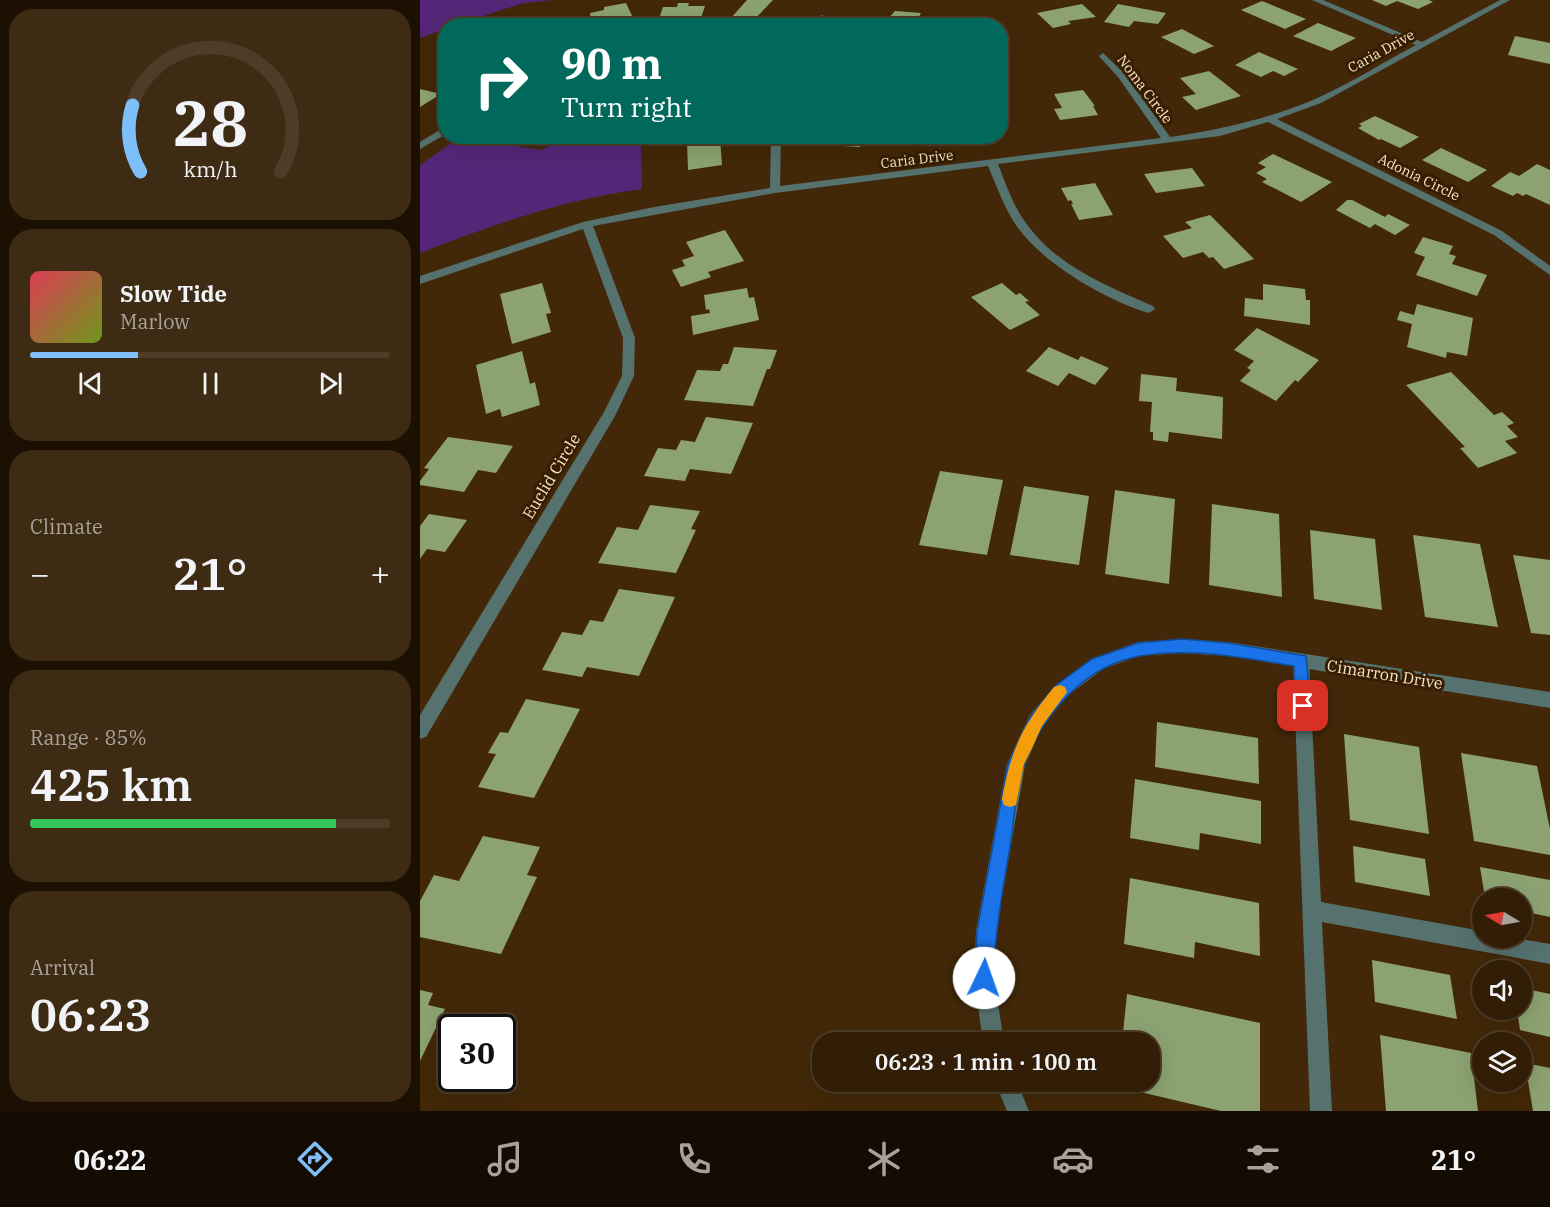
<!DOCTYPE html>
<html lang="en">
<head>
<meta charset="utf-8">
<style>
	:root { --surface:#321e06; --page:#3d2b14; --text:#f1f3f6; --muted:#a8a29b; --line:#4d3c28; --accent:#7ebef9 }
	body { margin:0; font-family:"IBM Plex Serif",serif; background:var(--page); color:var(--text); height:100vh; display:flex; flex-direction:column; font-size:22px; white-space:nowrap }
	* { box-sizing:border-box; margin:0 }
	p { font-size:20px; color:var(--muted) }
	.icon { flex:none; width:33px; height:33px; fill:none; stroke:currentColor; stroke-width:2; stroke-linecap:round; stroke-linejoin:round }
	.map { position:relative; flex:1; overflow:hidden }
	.sheet { display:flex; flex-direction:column; gap:9px; padding:9px; background:#1c1003; width:420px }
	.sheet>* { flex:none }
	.banner { position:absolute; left:18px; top:18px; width:570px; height:126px; border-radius:24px; box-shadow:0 6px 24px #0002,0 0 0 2px var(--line); background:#00695c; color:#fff; overflow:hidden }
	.needle { width:39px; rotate:280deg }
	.buttons { position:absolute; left:1052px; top:888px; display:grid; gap:12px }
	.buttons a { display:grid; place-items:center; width:60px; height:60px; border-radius:50%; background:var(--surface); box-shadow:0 6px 24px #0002,0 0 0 2px var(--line); font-size:30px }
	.speed { position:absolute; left:18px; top:1014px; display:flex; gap:12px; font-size:30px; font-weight:700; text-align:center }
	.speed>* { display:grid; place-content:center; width:78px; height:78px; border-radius:50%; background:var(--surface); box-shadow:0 6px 24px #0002,0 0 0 2px var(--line); line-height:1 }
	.speed .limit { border:3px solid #111; border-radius:9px; background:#fff; color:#111 }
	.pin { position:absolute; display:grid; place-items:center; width:51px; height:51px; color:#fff; margin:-26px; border-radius:12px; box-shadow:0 3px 9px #0006 }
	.me { position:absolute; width:66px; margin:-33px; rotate:3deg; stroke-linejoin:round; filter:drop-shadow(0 0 4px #0008) }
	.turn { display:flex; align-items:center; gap:21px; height:126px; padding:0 24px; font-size:27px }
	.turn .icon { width:78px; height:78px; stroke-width:2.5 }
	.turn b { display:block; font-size:42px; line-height:51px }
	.big { font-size:45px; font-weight:600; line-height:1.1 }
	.sheet .tile { flex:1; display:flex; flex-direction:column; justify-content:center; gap:9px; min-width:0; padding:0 21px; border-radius:24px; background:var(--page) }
	.sheet .dial { align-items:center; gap:0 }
	.dial svg { height:156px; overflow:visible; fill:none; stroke:var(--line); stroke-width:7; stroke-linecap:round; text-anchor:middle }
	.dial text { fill:var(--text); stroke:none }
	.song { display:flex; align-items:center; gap:18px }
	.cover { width:72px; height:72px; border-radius:9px; background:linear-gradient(135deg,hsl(350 70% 55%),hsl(80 70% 35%)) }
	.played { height:6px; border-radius:3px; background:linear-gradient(90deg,var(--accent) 30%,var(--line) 30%) }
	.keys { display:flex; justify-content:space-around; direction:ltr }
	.heat { display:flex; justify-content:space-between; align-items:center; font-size:33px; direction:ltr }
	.charge { height:9px; border-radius:4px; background:linear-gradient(90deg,#34c759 85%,var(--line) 0) }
	.trip { position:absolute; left:392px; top:1032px; width:348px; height:60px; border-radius:24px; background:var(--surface); box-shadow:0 6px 24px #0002,0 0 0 2px var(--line); font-weight:600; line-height:60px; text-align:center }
	.tabs { display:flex; height:96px; justify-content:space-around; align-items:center; background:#140c02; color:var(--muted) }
	.tabs .icon { width:42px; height:42px }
	.tabs .active { color:var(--accent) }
	.tabs b { font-size:27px; color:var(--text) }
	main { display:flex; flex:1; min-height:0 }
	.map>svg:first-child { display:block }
	.green { fill:#552678 }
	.building { fill:#8ca271 }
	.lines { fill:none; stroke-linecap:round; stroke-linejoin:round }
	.lane { fill:#55726f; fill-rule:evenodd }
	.street { fill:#55726f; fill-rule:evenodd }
	.route { fill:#1a73e8; stroke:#114b97; stroke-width:1.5 }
	.slow { fill:#f59e0b }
	.labels { text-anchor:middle; stroke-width:6; stroke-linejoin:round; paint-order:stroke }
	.far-street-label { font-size:14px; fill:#f7e2cd; stroke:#371e00 }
	.street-label { font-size:16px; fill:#f7e2cd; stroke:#371e00 }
</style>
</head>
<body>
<main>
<section class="sheet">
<div class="tile dial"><svg viewBox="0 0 100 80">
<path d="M14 69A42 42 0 1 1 86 69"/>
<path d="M14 69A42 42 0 0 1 10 35" stroke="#7ebef9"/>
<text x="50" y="56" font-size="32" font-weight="700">28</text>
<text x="50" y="72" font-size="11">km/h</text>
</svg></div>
<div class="tile">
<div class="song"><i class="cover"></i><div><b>Slow Tide</b><p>Marlow</p></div></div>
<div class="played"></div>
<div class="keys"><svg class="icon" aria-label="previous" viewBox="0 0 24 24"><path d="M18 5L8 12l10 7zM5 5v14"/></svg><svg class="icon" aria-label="pause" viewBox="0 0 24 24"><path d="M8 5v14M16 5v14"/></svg><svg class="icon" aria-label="next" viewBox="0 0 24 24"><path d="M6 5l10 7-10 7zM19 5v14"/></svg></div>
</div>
<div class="tile"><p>Climate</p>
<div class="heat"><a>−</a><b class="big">21°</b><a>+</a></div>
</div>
<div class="tile"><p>Range · 85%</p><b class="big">425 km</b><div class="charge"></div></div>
<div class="tile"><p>Arrival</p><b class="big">06:23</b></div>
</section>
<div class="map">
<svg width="1130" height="1111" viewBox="0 0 1130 1111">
	<rect width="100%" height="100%" fill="#422808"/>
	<g class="green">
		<path d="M0,0H131L100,4L36,25L26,26L25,29L0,38Z"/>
		<path d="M40,137L121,150L146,137H228L221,148L222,189C145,199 72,225 0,253V165Z"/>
	</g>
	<g class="building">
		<path d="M327,0H353L333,21L310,19Z"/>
		<path d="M952,0H1009L1013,2L998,9L977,1L966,6Z"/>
		<path d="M842,1L886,19L865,29L821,10Z"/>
		<path d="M206,3L215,22L196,25L194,19H171L170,13L184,10V7Z"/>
		<path d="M258,3H269L268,6H285L281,18L239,19L243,7H257Z"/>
		<path d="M662,4L676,17L648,21L651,24L633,28L617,13Z"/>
		<path d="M698,4L746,13L738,24L714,21L709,27L684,22Z"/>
		<path d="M475,11L501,13L494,26H466L468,22H465Z"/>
		<path d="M130,17L140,26H102V25Z"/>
		<path d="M898,23L936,38L911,51L873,36Z"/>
		<path d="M762,29L794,46L774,54L741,37Z"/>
		<path d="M1095,36L1130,43V64L1088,55Z"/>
		<path d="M839,52L878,69L864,76L853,71L841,77L815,65Z"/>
		<path d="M789,71L821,96L776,110L762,97L776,94L760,78Z"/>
		<path d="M0,89L21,94L0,107Z"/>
		<path d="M663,90L675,106H673L678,115L640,120L634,109L642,108L634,94Z"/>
		<path d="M955,116L999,137L980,148L961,139L959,140L938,128L942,126L939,124Z"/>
		<path d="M89,136H120L113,143Z"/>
		<path d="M409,136H443L440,147L406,145Z"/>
		<path d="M300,138L302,165L268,170L267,142Z"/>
		<path d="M1021,148L1067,170L1048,182L1002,160Z"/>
		<path d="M853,154L912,182L881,202L842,182L847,179L836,173L846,167L838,163Z"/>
		<path d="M1117,164L1130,170V205L1106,194L1103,196L1097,193L1093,196L1071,186L1090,172L1099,176Z"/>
		<path d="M772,168L785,186L736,193L724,174Z"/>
		<path d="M675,183L693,215L659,220L651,204H653L651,200L648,201L641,188Z"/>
		<path d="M927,200H932L965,217L968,214L990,225L975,235L955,224L950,228L916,210Z"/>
		<path d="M790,215L834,259L804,269L793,257L789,258L783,252L763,258L743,236L772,228L765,222Z"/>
		<path d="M305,230L324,261L288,272L291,277L261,287L252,270L265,266L262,260L274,256L266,242Z"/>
		<path d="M1003,237L1033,246L1029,254L1036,256L1032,264L1067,275L1057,296L996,275L1005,257L994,253Z"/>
		<path d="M122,283L131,313L126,314L131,332L92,344L80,294Z"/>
		<path d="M582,283L596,295L600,293L609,301L605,302L620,315L590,330L551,297Z"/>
		<path d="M843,284L885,289L886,300H890V325L824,316L825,298L843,300Z"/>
		<path d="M327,288L329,298L334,297L339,320L273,335L271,316L290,313L289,309L286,310L284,295Z"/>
		<path d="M997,304L1053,318L1047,356L1027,352L1026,358L987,347L992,324L977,320L980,311L994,315Z"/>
		<path d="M837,328L899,360L878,382L875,380L856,401L820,381L831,370L827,368L834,361L814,350Z"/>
		<path d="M314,347L357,350L350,369H347L333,406L264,400L277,370L300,371L303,364H308Z"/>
		<path d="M629,347L658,360L661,356L689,368L675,385L649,373L638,386L606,371Z"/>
		<path d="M102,351L110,384L115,382L120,405L82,417L80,409L66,414L56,365Z"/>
		<path d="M1031,372L1074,415L1082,412L1094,423L1087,426L1098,437L1085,441L1097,453L1058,468L1040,448L1045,447L986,385Z"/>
		<path d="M721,374L757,378L756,391L803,397L802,439L749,432L748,442L733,440V432H730L732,402L719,401Z"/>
		<path d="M286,417L333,423L311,474L270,469L265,481L224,476L238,448L256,450L261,440L275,442Z"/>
		<path d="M28,437L93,446L76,473L58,470L44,492L0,485V481L9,469L4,468Z"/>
		<path d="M520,471L583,480L567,555L499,545Z"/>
		<path d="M604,486L669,496L659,565L590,555Z"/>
		<path d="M695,490L755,499L749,584L685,574Z"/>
		<path d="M792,504L859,514L862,597L789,585Z"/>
		<path d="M230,505L280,511L271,529L276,530L256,573L178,563L197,527L218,530Z"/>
		<path d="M9,514L47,520L25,552L7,549L0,559V526Z"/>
		<path d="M890,530L955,539L962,610L894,599Z"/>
		<path d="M993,535L1060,544L1078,627L1005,617Z"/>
		<path d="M1093,555L1130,560V635L1111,633Z"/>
		<path d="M199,589L255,597L219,676L167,667L162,677L122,670L142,632L162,635L170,620L183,622Z"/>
		<path d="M106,699L160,709L114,798L58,787L76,754L68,753L80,732L88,733Z"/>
		<path d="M737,722L838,738L839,784L735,767Z"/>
		<path d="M924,734L999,747L1009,834L930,820Z"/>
		<path d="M1041,753L1117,766L1130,829V855L1054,841Z"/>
		<path d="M715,779L841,801V844L780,833L779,850L710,838Z"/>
		<path d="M63,836L120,847L107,875L117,877L81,954L0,937V901L14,875L39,881Z"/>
		<path d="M933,846L1005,859L1010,896L935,882Z"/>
		<path d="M1060,867L1130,880V917L1101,911V898H1065Z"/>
		<path d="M710,878L839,903L840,956L775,942L774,958L704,944Z"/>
		<path d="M952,960L1030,975L1037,1019L955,1002Z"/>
		<path d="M1101,988L1130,994V1037L1100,1030L1097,1010H1101Z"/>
		<path d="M0,990L13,993L8,1005L25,1009L0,1061Z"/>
		<path d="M707,994L840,1023V1111H801L699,1087V1082H729V1042H702Z"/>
		<path d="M960,1035L1051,1053L1058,1111H966Z"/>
		<path d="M1105,1063L1130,1068V1111H1113Z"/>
	</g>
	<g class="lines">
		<path class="lane" d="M881,654L887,656L889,661L901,902L1062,931V938H1095L1130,944V964L902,922L912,1111H890L873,661L875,656Z"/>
		<g class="street">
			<path d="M892,0H903L1002,42L1080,0H1090L901,103L857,119L1082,231L1130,266V275L1074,235L848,122L800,136L578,164C586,184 593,206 606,223C636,266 687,286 733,306L735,309L729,313C687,301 624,264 598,228C585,210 577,187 568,166L355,193L173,226L215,338L214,376L195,416L6,737L0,739V715L184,412L202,376L203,338L163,229L0,284V276L163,222L234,207L350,188L351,136H361L360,186L741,138L698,77L679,56L683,53L704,73L750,137C800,130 847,119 893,100C928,85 962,63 996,45Z"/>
			<path d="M401,15L408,17L402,26H393Z"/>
			<path d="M26,126V134L0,149V142Z"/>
			<path d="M762,639L808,642L1130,692V708L808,656L762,653L718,656L683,669L647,696L622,727L605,765L576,931L574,978L584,1042H563L554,978L556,931L587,764L610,715L635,686L671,659L718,642Z"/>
			<path d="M575,1082H597L609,1111H587Z"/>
		</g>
	</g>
	<path class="route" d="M762,639L808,643L886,656L891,706L889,711L883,713L878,711L875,706L874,666C824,658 771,647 720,656C666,665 624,713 605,762C596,785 594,823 590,847C582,891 575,934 573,978L570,985L564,988L557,985L555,978L557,931L588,764L611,716L635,686L672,659L718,643Z"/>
	<path class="slow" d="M640,685L645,687L647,692L622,726L612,748L604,764L596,805L590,807L584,805L582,799C591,750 602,726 634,687Z"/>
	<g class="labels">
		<g class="far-street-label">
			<text transform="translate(961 51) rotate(-29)" y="5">Caria Drive</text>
			<text transform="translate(725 89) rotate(53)" y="5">Noma Circle</text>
			<text transform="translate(497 159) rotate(-7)" y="5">Caria Drive</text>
			<text transform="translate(999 177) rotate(26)" y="5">Adonia Circle</text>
		</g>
		<g class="street-label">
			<text transform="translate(131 476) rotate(-59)" y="6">Euclid Circle</text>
			<text transform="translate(965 674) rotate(9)" y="6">Cimarron Drive</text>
		</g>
	</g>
</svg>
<div class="buttons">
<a><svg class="needle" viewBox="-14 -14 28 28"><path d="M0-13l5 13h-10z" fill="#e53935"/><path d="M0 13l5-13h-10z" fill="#a8a29b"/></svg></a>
<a><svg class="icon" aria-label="sound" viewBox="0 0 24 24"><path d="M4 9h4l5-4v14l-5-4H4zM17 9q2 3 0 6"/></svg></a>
<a><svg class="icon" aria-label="layers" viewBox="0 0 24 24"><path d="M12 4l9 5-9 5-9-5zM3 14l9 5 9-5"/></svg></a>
</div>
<div class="speed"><div class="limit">30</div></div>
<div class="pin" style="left:883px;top:706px;background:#d93025"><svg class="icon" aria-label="arrive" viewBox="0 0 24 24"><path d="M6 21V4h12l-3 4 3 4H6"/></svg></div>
<svg class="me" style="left:564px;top:978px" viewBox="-20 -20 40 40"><circle r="19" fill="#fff"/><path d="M0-13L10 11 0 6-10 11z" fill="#1a73e8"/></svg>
<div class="trip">06:23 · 1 min · 100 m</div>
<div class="banner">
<div class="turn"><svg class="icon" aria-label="right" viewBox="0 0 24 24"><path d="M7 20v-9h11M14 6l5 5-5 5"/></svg><div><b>90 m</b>Turn right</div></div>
</div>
</div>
</main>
<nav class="tabs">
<b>06:22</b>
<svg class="icon active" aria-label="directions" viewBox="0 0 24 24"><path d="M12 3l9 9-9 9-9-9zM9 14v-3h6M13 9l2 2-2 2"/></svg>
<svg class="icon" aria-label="music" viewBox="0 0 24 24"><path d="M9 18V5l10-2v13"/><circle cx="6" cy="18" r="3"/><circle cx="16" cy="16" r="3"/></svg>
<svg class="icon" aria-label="phone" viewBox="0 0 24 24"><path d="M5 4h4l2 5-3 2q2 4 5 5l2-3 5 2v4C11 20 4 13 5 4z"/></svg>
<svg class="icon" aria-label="climate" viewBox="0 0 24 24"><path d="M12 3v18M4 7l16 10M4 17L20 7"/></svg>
<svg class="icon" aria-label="car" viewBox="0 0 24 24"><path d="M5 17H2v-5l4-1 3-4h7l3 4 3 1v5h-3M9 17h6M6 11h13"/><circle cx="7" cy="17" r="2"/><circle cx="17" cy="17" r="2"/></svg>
<svg class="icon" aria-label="filters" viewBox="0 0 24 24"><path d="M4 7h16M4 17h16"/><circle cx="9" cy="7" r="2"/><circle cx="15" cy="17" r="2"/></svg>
<b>21°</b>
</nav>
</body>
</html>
